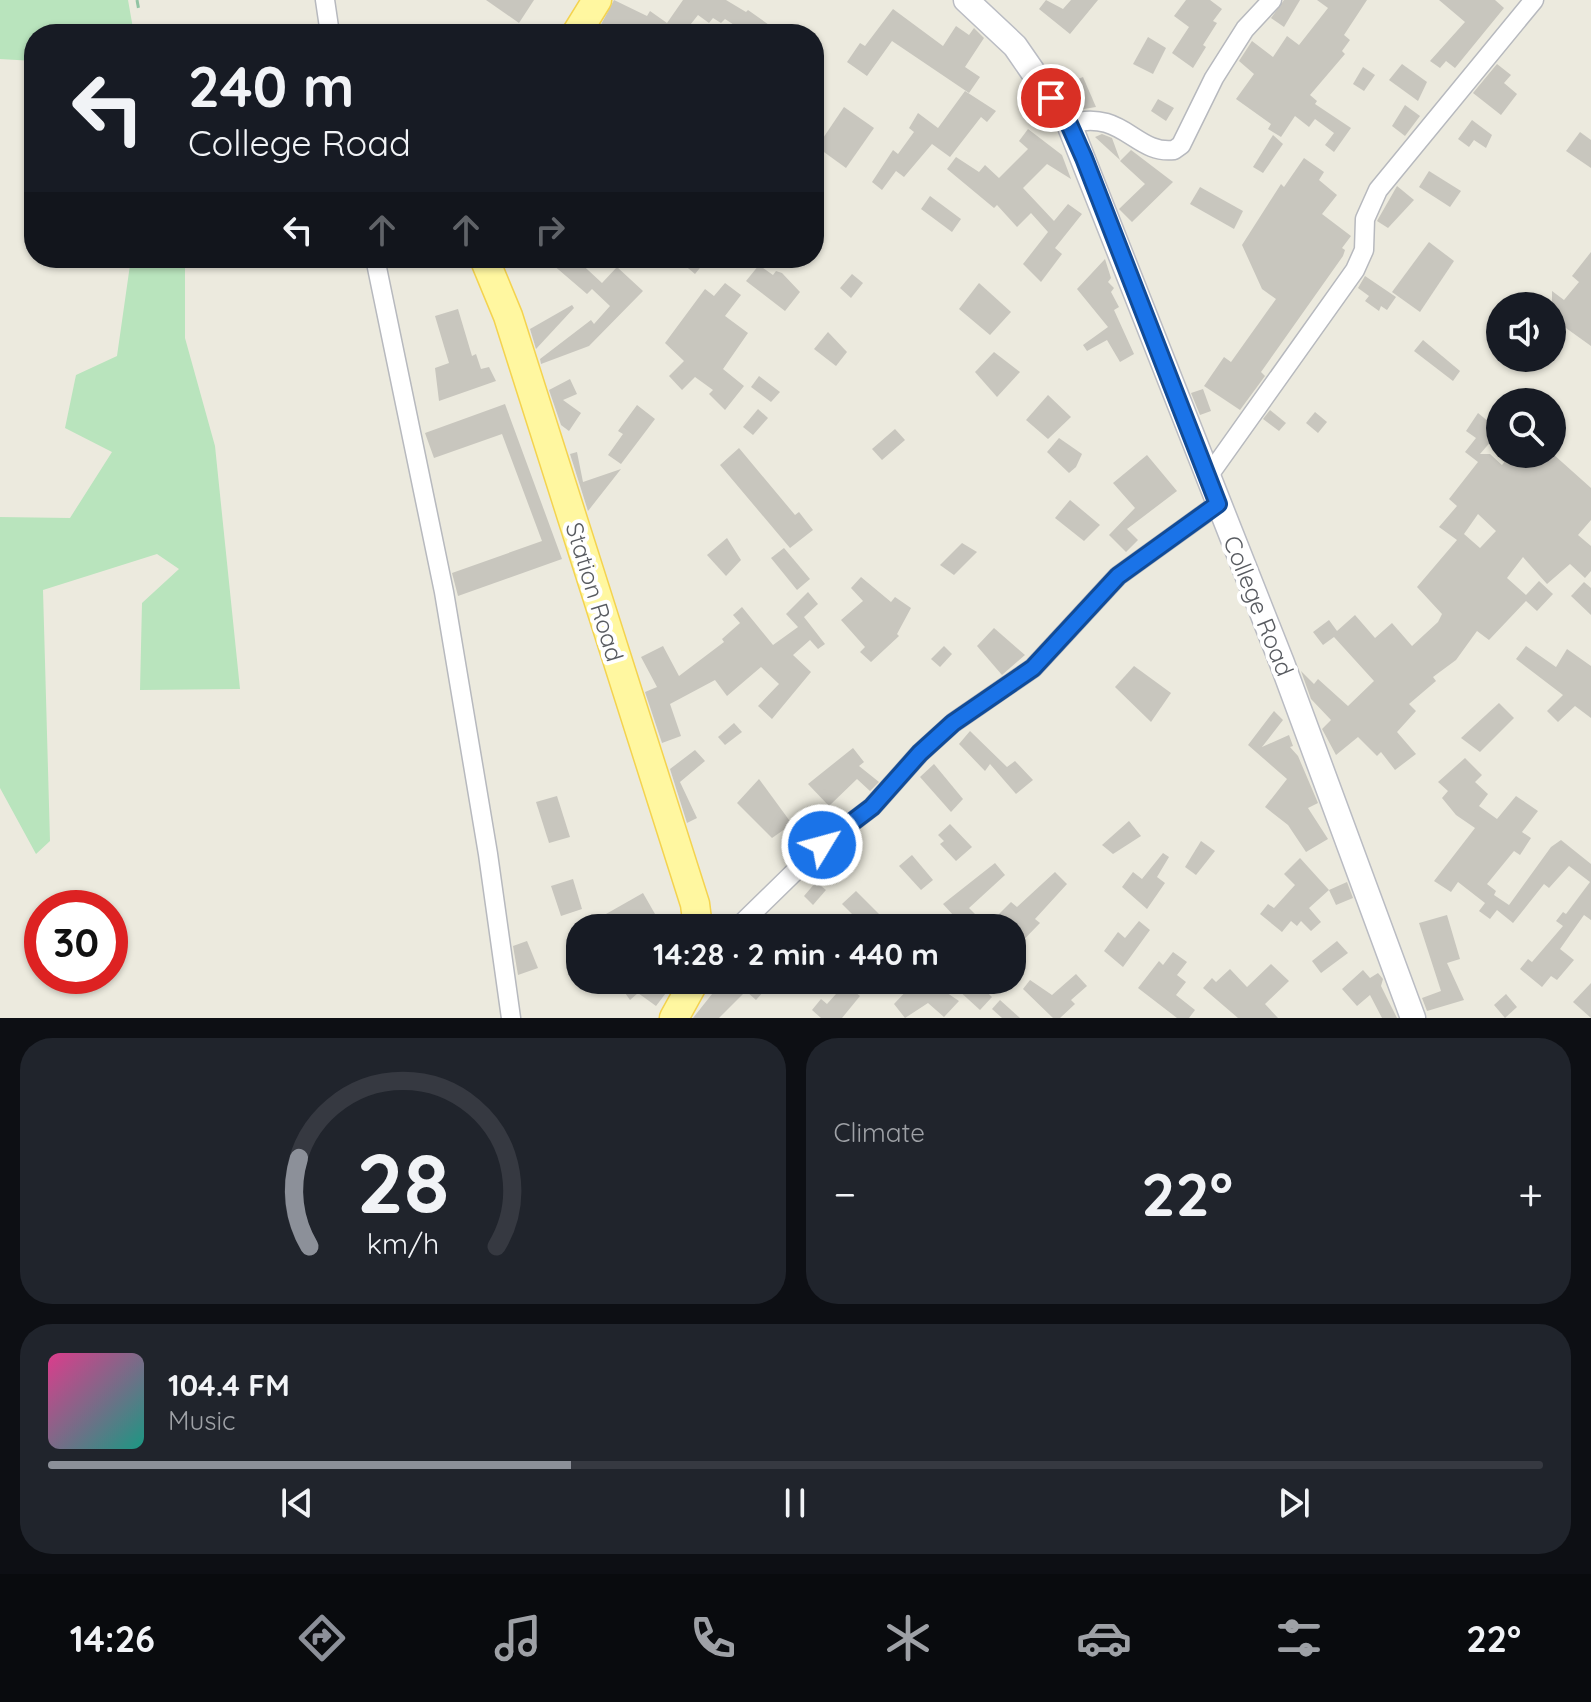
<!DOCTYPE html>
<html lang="en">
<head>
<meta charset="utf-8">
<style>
	:root { --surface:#171b24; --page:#20242c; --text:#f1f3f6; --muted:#9ea1a6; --line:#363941; --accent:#8c9099 }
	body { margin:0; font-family:Quicksand,sans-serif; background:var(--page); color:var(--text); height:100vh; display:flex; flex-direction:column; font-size:30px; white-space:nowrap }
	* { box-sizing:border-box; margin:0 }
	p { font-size:26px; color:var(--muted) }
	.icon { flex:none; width:44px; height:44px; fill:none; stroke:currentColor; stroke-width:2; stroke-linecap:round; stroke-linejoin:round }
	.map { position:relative; height:1018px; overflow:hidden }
	.sheet { display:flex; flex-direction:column; gap:20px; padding:20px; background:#0d0f14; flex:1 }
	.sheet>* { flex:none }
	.hud { position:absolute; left:24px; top:24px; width:800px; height:244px; border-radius:32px; box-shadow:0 2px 6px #0004; background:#171b24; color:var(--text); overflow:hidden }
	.buttons { position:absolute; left:1486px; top:292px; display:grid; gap:16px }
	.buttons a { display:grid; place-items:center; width:80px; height:80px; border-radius:50%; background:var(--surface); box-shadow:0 2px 6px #0004; font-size:40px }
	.speed { position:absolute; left:24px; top:890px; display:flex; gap:16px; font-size:40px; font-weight:700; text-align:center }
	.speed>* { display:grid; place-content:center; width:104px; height:104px; border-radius:50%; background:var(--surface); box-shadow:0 2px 6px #0004; line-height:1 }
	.speed .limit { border:12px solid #d22; background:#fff; color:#111 }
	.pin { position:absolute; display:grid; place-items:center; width:68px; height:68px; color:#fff; margin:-34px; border:4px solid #fff; border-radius:50%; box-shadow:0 2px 8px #0007 }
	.me { position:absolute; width:88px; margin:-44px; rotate:53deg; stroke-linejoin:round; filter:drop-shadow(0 0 6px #0008) }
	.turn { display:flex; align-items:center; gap:28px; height:168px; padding:0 32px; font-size:36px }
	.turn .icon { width:104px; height:104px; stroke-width:2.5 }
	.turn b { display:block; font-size:56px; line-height:68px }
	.lanes { display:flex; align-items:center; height:76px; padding:0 32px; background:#0003; justify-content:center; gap:40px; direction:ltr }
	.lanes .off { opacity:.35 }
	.big { font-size:60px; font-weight:700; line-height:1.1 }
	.sheet .tile { flex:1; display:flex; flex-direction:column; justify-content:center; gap:12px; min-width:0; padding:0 28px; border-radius:32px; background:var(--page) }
	.sheet .dial { align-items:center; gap:0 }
	.dial svg { height:208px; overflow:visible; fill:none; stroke:var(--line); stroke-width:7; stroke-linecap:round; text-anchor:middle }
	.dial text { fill:var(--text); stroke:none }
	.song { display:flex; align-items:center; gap:24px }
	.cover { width:96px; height:96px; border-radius:12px; background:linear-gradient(135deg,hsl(330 70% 55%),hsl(170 70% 35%)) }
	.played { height:8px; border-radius:4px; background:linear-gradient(90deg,var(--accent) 35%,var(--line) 35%) }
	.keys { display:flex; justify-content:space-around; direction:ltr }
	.heat { display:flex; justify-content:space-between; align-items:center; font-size:44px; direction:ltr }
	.sheet .tiles { flex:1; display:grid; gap:20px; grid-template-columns:1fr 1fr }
	.tile:last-child { grid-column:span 2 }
	.trip { position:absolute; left:566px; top:914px; width:460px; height:80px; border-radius:32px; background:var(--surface); box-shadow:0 2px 6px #0004; font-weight:700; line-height:80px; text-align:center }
	.tab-bar { display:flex; height:128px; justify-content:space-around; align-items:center; background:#090b0e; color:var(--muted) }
	.tab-bar .icon { width:56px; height:56px }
	.tab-bar .current { color:var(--accent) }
	.tab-bar b { font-size:36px; color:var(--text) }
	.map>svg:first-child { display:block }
	.green { fill:#b9e4bd }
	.building { fill:#c8c6be; fill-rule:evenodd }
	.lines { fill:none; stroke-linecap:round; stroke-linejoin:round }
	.street-casing { stroke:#b7b9be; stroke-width:21 }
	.secondary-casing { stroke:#babcc3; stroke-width:27 }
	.primary-casing { stroke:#f4d34f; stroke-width:31 }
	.path { stroke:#91c3a3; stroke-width:3; stroke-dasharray:8 4; stroke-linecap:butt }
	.street { stroke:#fff; stroke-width:18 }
	.secondary { stroke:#fff; stroke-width:24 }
	.primary { stroke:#fff7a0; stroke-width:28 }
	.route-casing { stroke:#114b97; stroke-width:20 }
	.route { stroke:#1a73e8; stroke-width:14 }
	.labels { text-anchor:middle; stroke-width:8; stroke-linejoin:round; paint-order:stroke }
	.street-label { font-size:24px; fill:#585b60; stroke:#fff }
</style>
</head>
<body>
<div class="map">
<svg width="1591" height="1018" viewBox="0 0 1591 1018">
	<rect width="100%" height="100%" fill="#eceade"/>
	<g class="green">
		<path d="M0,0H128L134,34H34V61L0,59Z"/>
		<path d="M131,258H185V338L215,446L240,689L140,690L142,603L179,569L157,554L43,590L50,841L36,854L0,788V517L70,518L112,452L65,428L76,375L117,356Z"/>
	</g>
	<g class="building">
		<path d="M486,0H534L519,23Z"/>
		<path d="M614,0L647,16L650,11L667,23L683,0H726L746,12L748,10L782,34H748L725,19L721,23L713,18L709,23L698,15L683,34H596Z"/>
		<path d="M1046,0L1063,9L1071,0H1098L1070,34L1039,9Z"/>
		<path d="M1186,0H1210L1222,9L1213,21L1217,23L1203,45L1206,47L1193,68L1172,53L1189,27L1174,16Z"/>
		<path d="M1284,0H1300L1284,27L1271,18Z"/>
		<path d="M1317,0H1367L1344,35L1350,40L1342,51L1345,54L1310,95L1317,101L1315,104L1351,128L1334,152L1325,145L1334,133L1315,119L1309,127L1295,116L1281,137L1268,129L1271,124L1236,99L1254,74L1239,61L1252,41L1273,57L1287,36L1299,45L1328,8Z"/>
		<path d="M1439,0H1495L1504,8L1455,68L1446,61L1440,68L1430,61L1465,22Z"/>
		<path d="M893,9L943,46L956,26L969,35L974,28L984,38L965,67L980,77L969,93L892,41L867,76L847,62L860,43L865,46Z"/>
		<path d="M1148,37L1166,48L1153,74L1133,64Z"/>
		<path d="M1402,64L1427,82L1418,101L1389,80Z"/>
		<path d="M1497,64L1511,75L1504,83L1517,94L1501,115L1473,93Z"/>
		<path d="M1363,67L1375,75L1364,91L1353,84Z"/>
		<path d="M1083,77L1096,107L1078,110L1061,86Z"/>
		<path d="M965,91L996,111L987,122L981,117L950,157L932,144L904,177L896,171L882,190L872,182L893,150L898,154L914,132L909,128L918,113L938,128Z"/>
		<path d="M1158,99L1174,108L1166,121L1151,111Z"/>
		<path d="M1405,105L1420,116L1405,136L1392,126Z"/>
		<path d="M844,107L874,128L846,168L817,147Z"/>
		<path d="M1472,120L1492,135L1486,148L1474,140L1469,147L1458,139Z"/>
		<path d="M1028,129L1062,155L1071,179L1047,164L1023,188L1054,221L1068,204L1082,214L1055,248L1062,254L1041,282L1023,264L1048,232L1031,213L1017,227L997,205L994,208L947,169L956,157L979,172L985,165L999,178L1028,149L1019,141Z"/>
		<path d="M1580,132L1591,140V168L1566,151Z"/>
		<path d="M1102,134L1112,138L1120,160L1095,137Z"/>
		<path d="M1273,135L1283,144L1263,173L1253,167Z"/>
		<path d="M1131,150L1173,182L1132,222L1119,209L1145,184L1120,161Z"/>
		<path d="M1304,158L1324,172L1319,180L1337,195L1322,214L1351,236L1342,248L1345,250L1343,256L1261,372L1265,376L1240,410L1204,386L1224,357L1231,362L1276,299L1262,289L1242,245L1281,184L1284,187Z"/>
		<path d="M1429,171L1461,191L1450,207L1419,187Z"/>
		<path d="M1397,186L1414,200L1388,228L1377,221Z"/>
		<path d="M1200,187L1243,211L1234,229L1190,204Z"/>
		<path d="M930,196L961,219L952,232L921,209Z"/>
		<path d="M1429,242L1454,261L1420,312L1392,292Z"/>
		<path d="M1591,252V346L1552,318V291L1564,300L1579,282L1572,276Z"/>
		<path d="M545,258H575L602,283L617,267L643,291L589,346L541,364L540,359L591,320L594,324L610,306L592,289L587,294Z"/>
		<path d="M676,258H708L695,274Z"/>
		<path d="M1105,259L1111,278L1108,282L1114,288L1111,292L1119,307L1114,310L1134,354L1120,362L1107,340L1087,351L1083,345L1108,327L1077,289Z"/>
		<path d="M759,265L773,275L776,271L782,273L800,292L785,311L746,281Z"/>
		<path d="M852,274L863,283L851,298L840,288Z"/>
		<path d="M1365,276L1396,297L1387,310L1381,306L1379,311L1365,301L1369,296L1358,288Z"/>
		<path d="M725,283L741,295L725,316L748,333L723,369L744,386L725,410L709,394L713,390L695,377L682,390L669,376L684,361L665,343L705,289L714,296Z"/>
		<path d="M979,283L1011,312L990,335L959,309Z"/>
		<path d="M572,305L574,308L536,349L530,329Z"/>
		<path d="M458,309L472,356L476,354L481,369L489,367L496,381L439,401L435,368L449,363L435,316Z"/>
		<path d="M828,332L847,352L836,366L814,349Z"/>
		<path d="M1423,340L1460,371L1453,381L1414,351Z"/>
		<path d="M994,352L1020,372L997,397L975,372Z"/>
		<path d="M759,376L780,392L771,402L751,387Z"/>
		<path d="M570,379L577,394L563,400L581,413L569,431L561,425L549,390Z"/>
		<path d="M1203,389L1211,411L1200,415L1191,393Z"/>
		<path d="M1048,395L1071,417L1048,439L1026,420Z"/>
		<path d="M505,404L562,559L458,596L452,573L542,541L502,434L434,458L425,433Z"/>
		<path d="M637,405L655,419L621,464L608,455L623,434L618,431Z"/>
		<path d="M758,409L768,418L753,435L743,427Z"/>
		<path d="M1270,410L1286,423L1279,431L1263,419Z"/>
		<path d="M1315,412L1327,422L1318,433L1306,423Z"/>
		<path d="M1478,413L1500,431L1480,454H1490L1502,465L1511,454H1553L1591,488V520L1578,535L1591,546V571L1585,578L1570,564L1547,584L1523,557L1507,578L1526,595L1539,581L1553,594L1537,611L1526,601L1489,640L1477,631L1456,660L1433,677L1436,681L1409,704L1416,711L1397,732L1416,754L1395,770L1381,752L1377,756L1358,737L1336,755L1322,729L1331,720L1311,699L1301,671L1314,684L1318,679L1348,706L1374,681L1334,637L1323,645L1313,632L1329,620L1337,631L1355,615L1375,638L1392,623L1412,646L1438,622L1442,614L1417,587L1457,540L1439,527L1457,506L1449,499L1478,462L1465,452L1476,438L1466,431ZM1478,514L1496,531L1480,548L1464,534Z"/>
		<path d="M895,429L905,440L882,460L872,449Z"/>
		<path d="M1059,438L1082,454L1076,467L1069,473L1047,452Z"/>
		<path d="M739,448L795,515L799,512L813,530L790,548L720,465Z"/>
		<path d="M577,452L583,482L621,469L588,511L570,454Z"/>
		<path d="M1147,455L1177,491L1127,529L1138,540L1126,552L1109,535L1135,508L1113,483Z"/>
		<path d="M1070,500L1100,525L1084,541L1055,518Z"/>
		<path d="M727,538L741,560L726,576L707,555Z"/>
		<path d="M962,543L977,552L954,575L940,565Z"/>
		<path d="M784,548L810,579L797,590L771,558Z"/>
		<path d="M861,577L891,602L895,597L911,608L897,634L899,636L871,662L860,652L865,647L841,620L863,601L851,588Z"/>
		<path d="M1584,582L1591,588V615L1571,596Z"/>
		<path d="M808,592L818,604L804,617L825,644L818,649L810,640L793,655L811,672L772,719L758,706L779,684L761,667L727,696L715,680L670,704L681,736L662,743L645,692L657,687L641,657L663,646L679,676L724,642L722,639L740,623L733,615L742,607L773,645L798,627L786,614Z"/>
		<path d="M994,628L1025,655L1002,675L977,646Z"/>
		<path d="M944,646L952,654L940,667L931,659Z"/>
		<path d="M1526,646L1556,667L1567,649L1591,666V718L1575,706L1558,722L1547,711L1563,695L1516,659Z"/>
		<path d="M1134,666L1171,693L1151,722L1115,687Z"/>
		<path d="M1499,703L1514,718L1480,752L1461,738Z"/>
		<path d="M1274,711L1283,720L1262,747L1289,735L1293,746L1290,747L1298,756L1318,803L1308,808L1328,839L1306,852L1288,825L1265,807L1287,779L1248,745Z"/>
		<path d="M734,723L742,732L725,745L718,737Z"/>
		<path d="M970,731L1007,767L1015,761L1033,780L1016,794L990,764L985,771L959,744Z"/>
		<path d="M853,748L864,762L859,766L879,782L870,791L857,779L829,806L808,784Z"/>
		<path d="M695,750L705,761L680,782L697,818L687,823L670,769Z"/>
		<path d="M1465,758L1482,775L1475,782L1488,794L1479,806L1497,819L1516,796L1538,811L1522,832L1531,838L1520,855L1514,851L1487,884L1496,891L1494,895L1509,905L1551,847L1561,840L1591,864V920L1584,915L1560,949L1574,960L1557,980L1551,976L1542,987L1520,969L1528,959L1532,962L1563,926L1556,921L1563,912L1566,914L1590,882L1569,866L1549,888L1544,884L1513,923L1497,910L1490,919L1479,911L1485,903L1458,882L1451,892L1434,881L1475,828L1456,815L1442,798L1448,791L1438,782Z"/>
		<path d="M934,764L963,799L951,812L920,777Z"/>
		<path d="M759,779L792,824L772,838L737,803Z"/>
		<path d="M557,796L570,837L549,843L536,802Z"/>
		<path d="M1129,821L1141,836L1113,854L1102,845Z"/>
		<path d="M950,824L972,847L956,861L940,844L944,841L938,835Z"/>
		<path d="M1201,841L1215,851L1196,875L1185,867Z"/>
		<path d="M1163,853L1169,857L1157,877L1165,883L1147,909L1122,887L1133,872L1142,879Z"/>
		<path d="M912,855L933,880L921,890L899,866Z"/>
		<path d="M1300,858L1329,890L1309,908L1321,922L1311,931L1301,921L1297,926L1291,921L1282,932L1260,914L1268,904L1274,908L1295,885L1284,874Z"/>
		<path d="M995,863L1005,875L969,908L987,926L1011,902L1017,907L1055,872L1067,884L1035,919L1040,923L1012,952V928H965L943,904Z"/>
		<path d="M573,879L582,909L561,916L551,886Z"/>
		<path d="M816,882L826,890L813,905L804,896Z"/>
		<path d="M1347,882L1353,898L1336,905L1329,890Z"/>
		<path d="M856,891L883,918L874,928H866L842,904Z"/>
		<path d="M643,893L663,928H582L606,914Z"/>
		<path d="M1447,915L1460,959L1447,963L1464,1000L1427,1011L1422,998L1441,991L1419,923Z"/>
		<path d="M1139,921L1150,930L1123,967L1104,951L1118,932L1125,938Z"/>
		<path d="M527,941L538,968L518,975L513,946Z"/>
		<path d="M1337,941L1348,953L1321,973L1312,961Z"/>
		<path d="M1173,952L1187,962L1177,975L1186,982L1176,995L1195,1010L1189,1018H1177L1138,988L1159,961L1163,965Z"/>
		<path d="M1271,964L1289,981L1265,1004L1278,1018H1238L1203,988L1212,978L1216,982L1230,969L1247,987Z"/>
		<path d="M1363,970L1370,978L1378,973L1383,979L1381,986L1397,1018H1382L1370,995L1357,1006L1342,989Z"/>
		<path d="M1076,974L1087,986L1071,1000L1075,1004L1060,1018H1053L1023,989L1030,980L1052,995Z"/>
		<path d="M616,980H658L669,989L656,1006L638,993L630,1000Z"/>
		<path d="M712,980H774L756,1000L746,991L719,1018H693L716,989L711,985Z"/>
		<path d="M928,980L959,1001L944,1017L928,1003L905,1018L894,1004L910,987L916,992Z"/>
		<path d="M964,980H974L992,997L980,1010L957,989Z"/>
		<path d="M1591,983V1018L1573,1002Z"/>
		<path d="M845,984L860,996L842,1018H821L812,1010L821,999L827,1004Z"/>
		<path d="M1506,994L1517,1007L1505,1018L1494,1005Z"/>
		<path d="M1000,1000L1020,1018H1002L992,1009Z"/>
	</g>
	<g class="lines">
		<defs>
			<g id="street">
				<path d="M325,0L330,34"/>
				<path d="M1069,124C1123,108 1135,155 1174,150L1181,145L1214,78L1245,29L1272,0"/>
				<path d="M375,258L444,592L488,854L511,1018"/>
				<path d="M1207,478L1355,270L1364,250L1365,219L1378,190L1534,0"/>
				<path d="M737,928L822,845L872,807L920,753L953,723L1033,668L1118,576L1218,504"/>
			</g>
			<path id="secondary" d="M966,0L1015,46L1069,124L1282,663L1413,1018"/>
			<g id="primary">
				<path d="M576,34L597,0"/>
				<path d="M484,258L508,316L695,904L698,928"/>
				<path d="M674,1018L695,980"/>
			</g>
		</defs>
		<use href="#street" class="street-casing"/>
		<use href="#secondary" class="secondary-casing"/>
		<use href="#primary" class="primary-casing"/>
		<path class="path" d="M137,0L139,11"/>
		<use href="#street" class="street"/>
		<use href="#secondary" class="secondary"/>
		<use href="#primary" class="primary"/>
	</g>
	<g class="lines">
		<defs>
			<path id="route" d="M822,845L872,807L920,753L953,723L1033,668L1118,576L1218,504L1084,158L1069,124L1051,98"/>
		</defs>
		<use href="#route" class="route-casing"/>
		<use href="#route" class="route"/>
	</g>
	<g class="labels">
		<g class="street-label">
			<text transform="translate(594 592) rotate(73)" y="8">Station Road</text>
			<text transform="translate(1258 606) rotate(68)" y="8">College Road</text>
		</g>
	</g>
</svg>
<div class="buttons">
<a><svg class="icon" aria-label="sound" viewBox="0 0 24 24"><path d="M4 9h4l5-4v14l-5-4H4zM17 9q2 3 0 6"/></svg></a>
<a><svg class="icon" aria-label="search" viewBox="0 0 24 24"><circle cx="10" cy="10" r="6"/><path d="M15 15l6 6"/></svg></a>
</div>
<div class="speed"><div class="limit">30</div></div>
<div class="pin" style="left:1051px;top:98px;background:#d93025"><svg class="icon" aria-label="arrive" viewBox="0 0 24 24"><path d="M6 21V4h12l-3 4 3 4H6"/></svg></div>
<svg class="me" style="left:822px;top:845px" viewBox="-20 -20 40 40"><circle r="17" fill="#1a73e8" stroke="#fff" stroke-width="3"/><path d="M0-11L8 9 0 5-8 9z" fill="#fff"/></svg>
<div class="trip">14:28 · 2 min · 440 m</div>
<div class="hud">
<div class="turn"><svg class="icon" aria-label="left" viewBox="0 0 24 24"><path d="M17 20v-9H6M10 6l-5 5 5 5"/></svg><div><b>240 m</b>College Road</div></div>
<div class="lanes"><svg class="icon" aria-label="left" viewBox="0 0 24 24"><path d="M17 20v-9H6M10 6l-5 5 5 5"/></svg><svg class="icon off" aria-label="ahead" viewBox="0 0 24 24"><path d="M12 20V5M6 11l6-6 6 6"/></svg><svg class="icon off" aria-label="ahead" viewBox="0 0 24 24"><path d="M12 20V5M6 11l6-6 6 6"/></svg><svg class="icon off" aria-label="right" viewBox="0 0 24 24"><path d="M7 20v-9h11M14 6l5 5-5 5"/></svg></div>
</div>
</div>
<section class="sheet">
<div class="tiles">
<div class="tile dial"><svg viewBox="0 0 100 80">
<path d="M14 69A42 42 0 1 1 86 69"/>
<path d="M14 69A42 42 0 0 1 10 35" stroke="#8c9099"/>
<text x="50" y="56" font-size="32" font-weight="700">28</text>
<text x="50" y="72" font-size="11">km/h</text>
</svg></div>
<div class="tile"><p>Climate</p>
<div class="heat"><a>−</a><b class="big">22°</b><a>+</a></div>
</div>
<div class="tile">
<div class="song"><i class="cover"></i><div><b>104.4 FM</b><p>Music</p></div></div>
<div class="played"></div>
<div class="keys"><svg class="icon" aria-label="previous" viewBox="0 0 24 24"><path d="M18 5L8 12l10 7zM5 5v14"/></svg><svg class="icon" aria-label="pause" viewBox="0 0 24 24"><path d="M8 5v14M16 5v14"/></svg><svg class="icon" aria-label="next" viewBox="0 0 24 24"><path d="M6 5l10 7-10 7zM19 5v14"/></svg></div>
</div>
</div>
</section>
<nav class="tab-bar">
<b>14:26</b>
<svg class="icon current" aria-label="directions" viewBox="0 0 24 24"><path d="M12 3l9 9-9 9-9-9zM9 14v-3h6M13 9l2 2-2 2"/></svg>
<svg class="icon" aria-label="music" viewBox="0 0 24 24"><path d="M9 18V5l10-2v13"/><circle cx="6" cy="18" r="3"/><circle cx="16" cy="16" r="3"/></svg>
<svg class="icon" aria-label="phone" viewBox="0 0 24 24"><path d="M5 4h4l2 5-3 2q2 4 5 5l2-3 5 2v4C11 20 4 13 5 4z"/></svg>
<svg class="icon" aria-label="climate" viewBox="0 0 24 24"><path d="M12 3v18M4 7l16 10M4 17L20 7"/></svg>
<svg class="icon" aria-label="car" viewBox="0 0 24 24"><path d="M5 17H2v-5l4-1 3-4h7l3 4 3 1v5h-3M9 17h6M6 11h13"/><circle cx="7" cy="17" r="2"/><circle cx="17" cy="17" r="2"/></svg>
<svg class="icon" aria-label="filters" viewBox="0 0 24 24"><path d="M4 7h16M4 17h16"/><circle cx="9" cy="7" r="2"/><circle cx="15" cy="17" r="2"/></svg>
<b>22°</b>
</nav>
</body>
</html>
